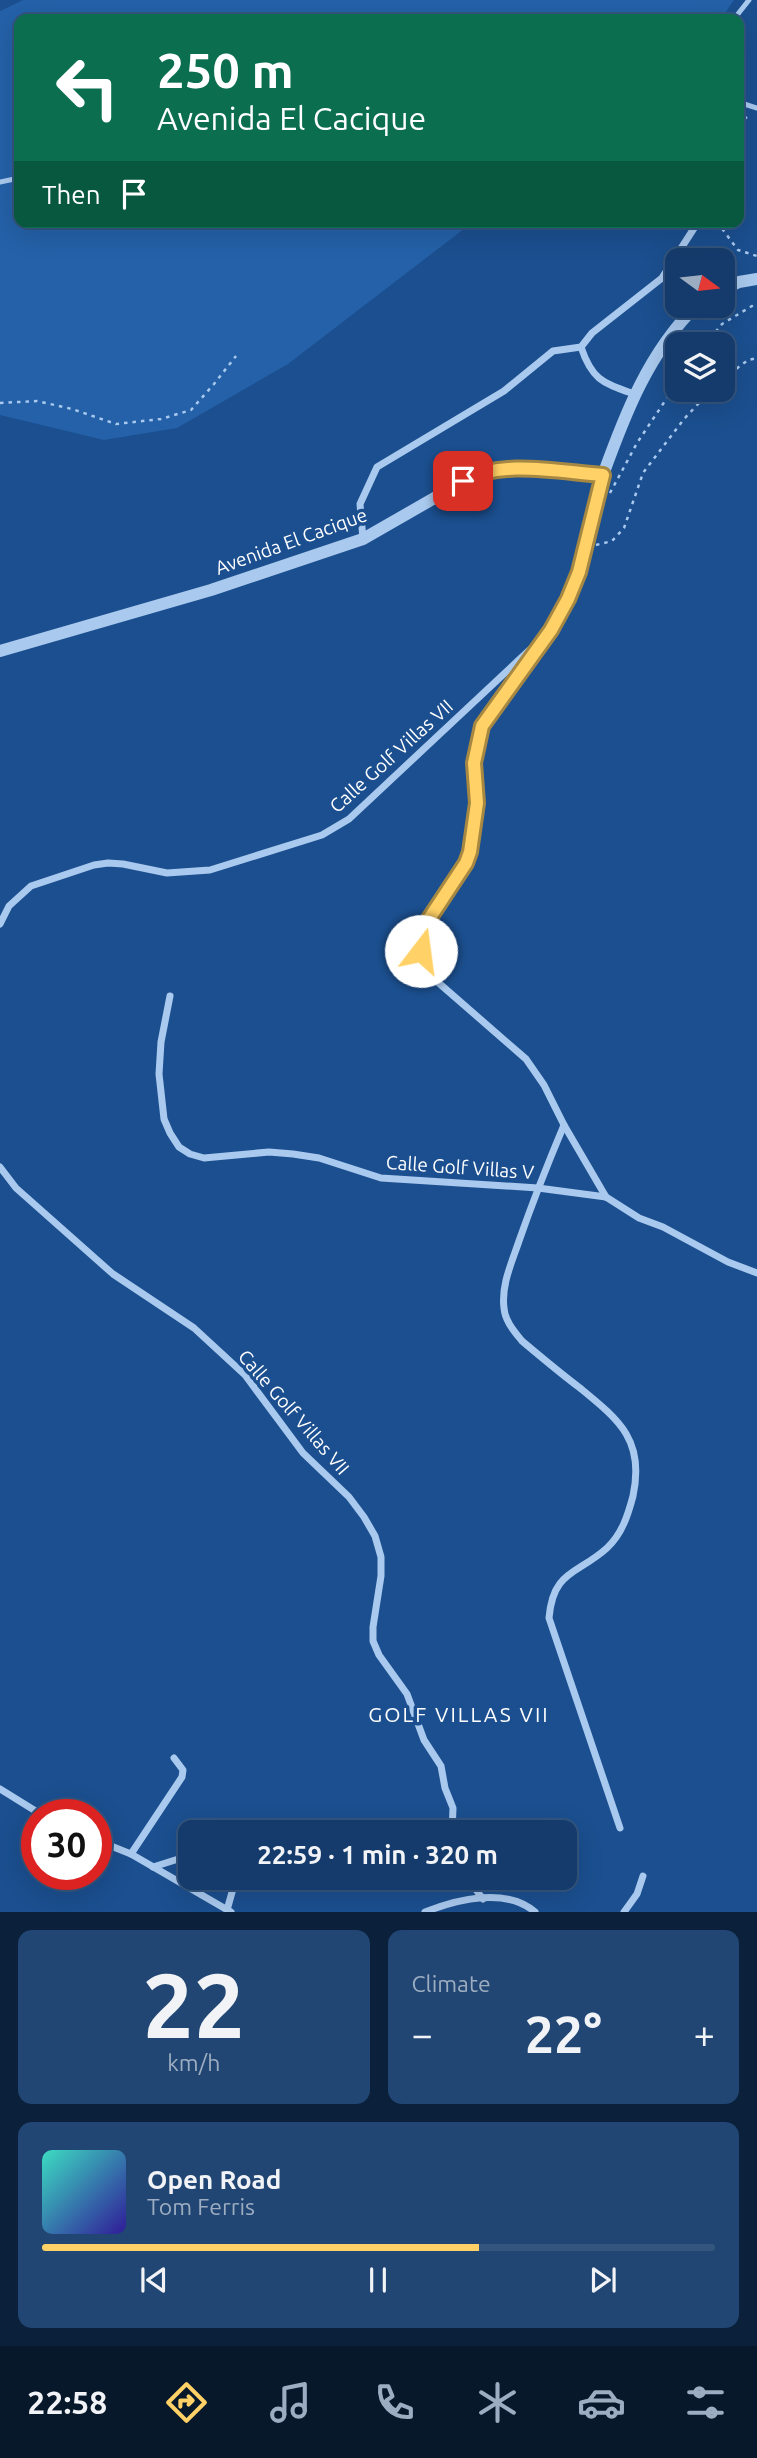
<!DOCTYPE html>
<html lang="en">
<head>
<meta charset="utf-8">
<style>
	:root { --surface:#143b6b; --page:#214673; --text:#f1f3f6; --muted:#9dadc1; --line:#33557e; --accent:#ffd166 }
	body { margin:0; font-family:Ubuntu,sans-serif; background:var(--page); color:var(--text); height:100vh; display:flex; flex-direction:column; font-size:26px; white-space:nowrap }
	* { box-sizing:border-box; margin:0 }
	p { font-size:23px; color:var(--muted) }
	.icon { flex:none; width:38px; height:38px; fill:none; stroke:currentColor; stroke-width:2; stroke-linecap:round; stroke-linejoin:round }
	.map { position:relative; height:1912px; overflow:hidden }
	.details { display:flex; flex-direction:column; gap:18px; padding:18px; background:#0b203b; flex:1 }
	.details>* { flex:none }
	.banner { position:absolute; left:14px; top:14px; width:730px; height:214px; border-radius:14px; box-shadow:0 7px 28px #0002,0 0 0 2px var(--line); background:#0b6e4f; color:#fff; overflow:hidden }
	.needle { width:46px; rotate:105deg }
	.controls { position:absolute; left:665px; top:248px; display:grid; gap:14px }
	.controls a { display:grid; place-items:center; width:70px; height:70px; border-radius:14px; background:var(--surface); box-shadow:0 7px 28px #0002,0 0 0 2px var(--line); font-size:35px }
	.speed { position:absolute; left:21px; top:1799px; display:flex; gap:14px; font-size:35px; font-weight:700; text-align:center }
	.speed>* { display:grid; place-content:center; width:91px; height:91px; border-radius:50%; background:var(--surface); box-shadow:0 7px 28px #0002,0 0 0 2px var(--line); line-height:1 }
	.speed .limit { border:10px solid #d22; background:#fff; color:#111 }
	.pin { position:absolute; display:grid; place-items:center; width:60px; height:60px; color:#fff; margin:-30px; border-radius:14px; box-shadow:0 4px 10px #0006 }
	.me { position:absolute; width:77px; margin:-38px; rotate:15deg; stroke-linejoin:round; filter:drop-shadow(0 0 5px #0008) }
	.turn { display:flex; align-items:center; gap:24px; height:147px; padding:0 28px; font-size:32px }
	.turn .icon { width:91px; height:91px; stroke-width:2.5 }
	.turn b { display:block; font-size:49px; line-height:60px }
	.then { display:flex; align-items:center; height:66px; padding:0 28px; background:#0003; gap:14px; font-size:26px }
	.big { font-size:52px; font-weight:700; line-height:1.1 }
	.details .tile { flex:1; display:flex; flex-direction:column; justify-content:center; gap:10px; min-width:0; padding:0 24px; border-radius:14px; background:var(--page) }
	.details .dial { align-items:center; gap:0 }
	.dial b { font-size:91px; line-height:1 }
	.song { display:flex; align-items:center; gap:21px }
	.cover { width:84px; height:84px; border-radius:10px; background:linear-gradient(135deg,hsl(170 70% 55%),hsl(250 70% 35%)) }
	.played { height:7px; border-radius:4px; background:linear-gradient(90deg,var(--accent) 65%,var(--line) 65%) }
	.keys { display:flex; justify-content:space-around; direction:ltr }
	.heat { display:flex; justify-content:space-between; align-items:center; font-size:38px; direction:ltr }
	.details .tiles { flex:1; display:grid; gap:18px; grid-template-columns:1fr 1fr }
	.tile:last-child { grid-column:span 2 }
	.trip { position:absolute; left:178px; top:1820px; width:399px; height:70px; border-radius:14px; background:var(--surface); box-shadow:0 7px 28px #0002,0 0 0 2px var(--line); font-weight:700; line-height:70px; text-align:center }
	.tab-bar { display:flex; height:112px; justify-content:space-around; align-items:center; background:#08182b; color:var(--muted) }
	.tab-bar .icon { width:49px; height:49px }
	.tab-bar .active { color:var(--accent) }
	.tab-bar b { font-size:32px; color:var(--text) }
	.map>svg:first-child { display:block }
	.green { fill:#2461a8 }
	.lines { fill:none; stroke-linecap:round; stroke-linejoin:round }
	.path { stroke:#a9c9ee; stroke-width:2.5; stroke-dasharray:3.5 5; stroke-linecap:butt }
	.service { stroke:#a9c9ee; stroke-width:5 }
	.minor { stroke:#a9c9ee; stroke-width:7 }
	.tertiary { stroke:#a9c9ee; stroke-width:12 }
	.route-casing { stroke:#a68842; stroke-width:18 }
	.route { stroke:#ffd166; stroke-width:12 }
	.labels { text-anchor:middle; stroke-width:7; stroke-linejoin:round; paint-order:stroke }
	.street-label { font-size:19px; fill:#fff; stroke:#1b4f8f }
	.neighbourhood-label { font-size:21px; letter-spacing:2px; fill:#fff; stroke:#1b4f8f }
</style>
</head>
<body>
<div class="map">
<svg width="757" height="1912" viewBox="0 0 757 1912">
	<rect width="100%" height="100%" fill="#1b4f8f"/>
	<path class="green" d="M23,0H734L721,19H19V222H473L288,364L177,428L104,440L0,415V11Z"/>
	<g class="lines">
		<g class="path">
			<path d="M738,125L749,115"/>
			<path d="M717,222L738,250L757,256"/>
			<path d="M705,345L722,324L757,303"/>
			<path d="M723,379L748,360L757,358"/>
			<path d="M0,403L37,401L72,409L116,424L161,419L191,410L214,384L236,356"/>
			<path d="M610,493L637,443L677,383"/>
			<path d="M596,545L612,541L624,528L643,473L684,419L711,390"/>
		</g>
		<g class="service">
			<path d="M734,19L749,0"/>
			<path d="M738,102L757,108"/>
			<path d="M0,182L19,178"/>
		</g>
		<g class="minor">
			<path d="M581,347C592,380 603,383 634,394"/>
			<path d="M603,475C590,528 581,583 551,630C531,663 500,690 483,725C470,750 477,777 477,803C477,820 474,840 469,855C452,901 400,922 433,978L526,1059L544,1085L564,1125C548,1163 533,1201 519,1241C512,1262 501,1285 504,1308C505,1321 514,1331 522,1341C541,1357 560,1373 580,1388C619,1420 645,1440 633,1496C628,1515 622,1534 607,1548C577,1575 553,1570 549,1618L620,1828"/>
			<path d="M363,539L360,504L377,467L504,391L553,351L581,347L592,333L662,278L698,222"/>
			<path d="M0,924L9,906L31,886L94,865L108,863L123,864L167,873L210,870L322,835L349,819L538,642"/>
			<path d="M170,996L161,1042L159,1074L164,1119L170,1133L179,1147L190,1154L204,1158L269,1152L293,1154L319,1158L381,1178L538,1188L606,1197L639,1218L663,1227L728,1262L757,1273"/>
			<path d="M564,1125L606,1197"/>
			<path d="M0,1167L16,1188L113,1274L194,1328L245,1375L303,1453L349,1497L364,1517L375,1536L381,1557V1576L373,1627V1641L379,1655L407,1694L424,1740L441,1766L445,1788L453,1808L452,1832"/>
			<path d="M0,1789L42,1815"/>
			<path d="M96,1840L131,1854L231,1912"/>
			<path d="M131,1854L182,1777L183,1770L174,1758"/>
			<path d="M153,1867L191,1855"/>
			<path d="M467,1878L483,1899"/>
			<path d="M227,1910L236,1878"/>
			<path d="M425,1912C458,1899 506,1887 535,1912"/>
			<path d="M624,1912L637,1894L643,1876"/>
		</g>
		<g class="tertiary">
			<path d="M723,289L739,282L757,279"/>
			<path d="M0,651L211,590L363,539L478,473L524,468L603,475C625,414 649,352 696,306"/>
		</g>
	</g>
	<g class="lines">
		<defs>
			<path id="route" d="M421,951L423,937L429,919L466,863L470,852L477,803L474,763L482,726L551,630L568,599L579,572L603,475C559,472 502,459 463,481"/>
		</defs>
		<use href="#route" class="route-casing"/>
		<use href="#route" class="route"/>
	</g>
	<g class="labels">
		<g class="street-label">
			<text transform="translate(291 541) rotate(-20)" y="7">Avenida El Cacique</text>
			<text transform="translate(391 756) rotate(-42)" y="7">Calle Golf Villas VII</text>
			<text transform="translate(460 1167) rotate(4)" y="7">Calle Golf Villas V</text>
			<text transform="translate(294 1412) rotate(49)" y="7">Calle Golf Villas VII</text>
		</g>
		<g class="neighbourhood-label">
			<text x="459" y="1722">GOLF VILLAS VII</text>
		</g>
	</g>
</svg>
<div class="controls">
<a><svg class="needle" viewBox="-14 -14 28 28"><path d="M0-13l5 13h-10z" fill="#e53935"/><path d="M0 13l5-13h-10z" fill="#9dadc1"/></svg></a>
<a><svg class="icon" aria-label="layers" viewBox="0 0 24 24"><path d="M12 4l9 5-9 5-9-5zM3 14l9 5 9-5"/></svg></a>
</div>
<div class="speed"><div class="limit">30</div></div>
<div class="pin" style="left:463px;top:481px;background:#d93025"><svg class="icon" aria-label="arrive" viewBox="0 0 24 24"><path d="M6 21V4h12l-3 4 3 4H6"/></svg></div>
<svg class="me" style="left:421px;top:951px" viewBox="-20 -20 40 40"><circle r="19" fill="#fff"/><path d="M0-13L10 11 0 6-10 11z" fill="#ffd166"/></svg>
<div class="trip">22:59 · 1 min · 320 m</div>
<div class="banner">
<div class="turn"><svg class="icon" aria-label="left" viewBox="0 0 24 24"><path d="M17 20v-9H6M10 6l-5 5 5 5"/></svg><div><b>250 m</b>Avenida El Cacique</div></div>
<div class="then">Then<svg class="icon" aria-label="arrive" viewBox="0 0 24 24"><path d="M6 21V4h12l-3 4 3 4H6"/></svg></div>
</div>
</div>
<section class="details">
<div class="tiles">
<div class="tile dial"><b>22</b><p>km/h</p></div>
<div class="tile"><p>Climate</p>
<div class="heat"><a>−</a><b class="big">22°</b><a>+</a></div>
</div>
<div class="tile">
<div class="song"><i class="cover"></i><div><b>Open Road</b><p>Tom Ferris</p></div></div>
<div class="played"></div>
<div class="keys"><svg class="icon" aria-label="previous" viewBox="0 0 24 24"><path d="M18 5L8 12l10 7zM5 5v14"/></svg><svg class="icon" aria-label="pause" viewBox="0 0 24 24"><path d="M8 5v14M16 5v14"/></svg><svg class="icon" aria-label="next" viewBox="0 0 24 24"><path d="M6 5l10 7-10 7zM19 5v14"/></svg></div>
</div>
</div>
</section>
<nav class="tab-bar">
<b>22:58</b>
<svg class="icon active" aria-label="directions" viewBox="0 0 24 24"><path d="M12 3l9 9-9 9-9-9zM9 14v-3h6M13 9l2 2-2 2"/></svg>
<svg class="icon" aria-label="music" viewBox="0 0 24 24"><path d="M9 18V5l10-2v13"/><circle cx="6" cy="18" r="3"/><circle cx="16" cy="16" r="3"/></svg>
<svg class="icon" aria-label="phone" viewBox="0 0 24 24"><path d="M5 4h4l2 5-3 2q2 4 5 5l2-3 5 2v4C11 20 4 13 5 4z"/></svg>
<svg class="icon" aria-label="climate" viewBox="0 0 24 24"><path d="M12 3v18M4 7l16 10M4 17L20 7"/></svg>
<svg class="icon" aria-label="car" viewBox="0 0 24 24"><path d="M5 17H2v-5l4-1 3-4h7l3 4 3 1v5h-3M9 17h6M6 11h13"/><circle cx="7" cy="17" r="2"/><circle cx="17" cy="17" r="2"/></svg>
<svg class="icon" aria-label="filters" viewBox="0 0 24 24"><path d="M4 7h16M4 17h16"/><circle cx="9" cy="7" r="2"/><circle cx="15" cy="17" r="2"/></svg>
</nav>
</body>
</html>
